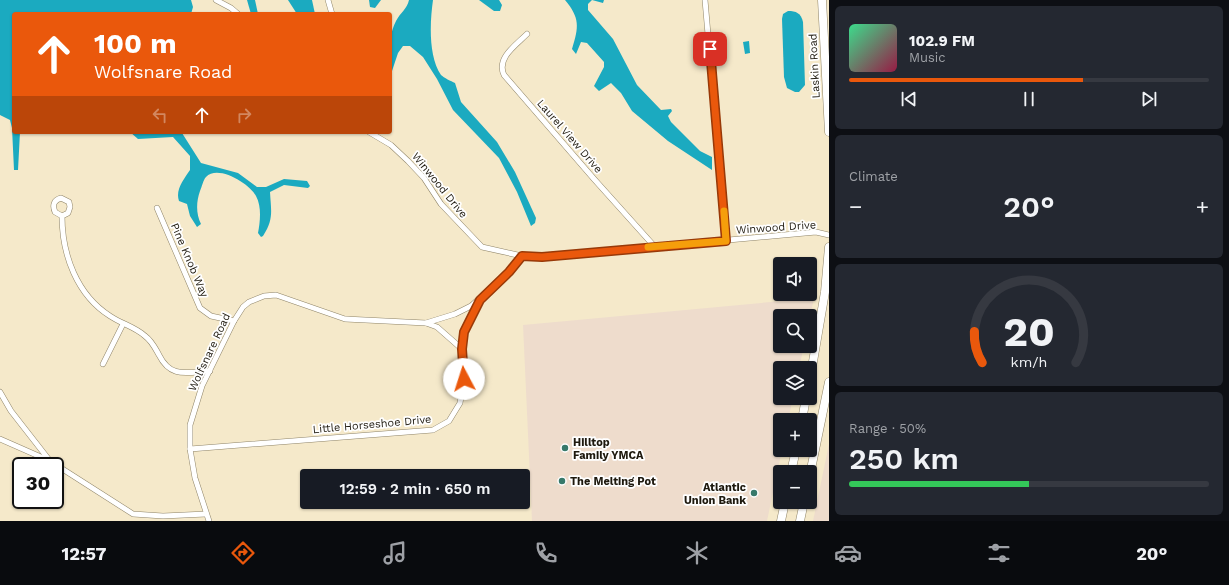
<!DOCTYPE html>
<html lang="en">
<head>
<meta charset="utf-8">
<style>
	:root { --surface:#171b24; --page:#242831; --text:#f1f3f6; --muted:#9ea1a6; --line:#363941; --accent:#ea580c }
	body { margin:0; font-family:"Work Sans",sans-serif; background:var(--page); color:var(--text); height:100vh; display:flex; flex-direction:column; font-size:15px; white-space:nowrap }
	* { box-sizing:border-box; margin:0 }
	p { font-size:13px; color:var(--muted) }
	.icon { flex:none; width:22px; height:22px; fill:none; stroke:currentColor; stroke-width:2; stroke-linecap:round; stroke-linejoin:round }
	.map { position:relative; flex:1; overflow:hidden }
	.side { display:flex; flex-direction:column; gap:6px; padding:6px; background:#0d0f14; width:400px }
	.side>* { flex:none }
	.guide { position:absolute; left:12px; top:12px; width:380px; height:122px; border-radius:4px; box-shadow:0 1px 3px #0004; background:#ea580c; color:#fff; overflow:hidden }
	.fabs { position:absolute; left:773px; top:257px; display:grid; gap:8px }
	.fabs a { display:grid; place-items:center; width:44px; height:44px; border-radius:4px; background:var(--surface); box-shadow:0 1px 3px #0004; font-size:20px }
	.speed { position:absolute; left:12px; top:457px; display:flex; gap:8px; font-size:20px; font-weight:700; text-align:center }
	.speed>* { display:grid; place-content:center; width:52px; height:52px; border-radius:50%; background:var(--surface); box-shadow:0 1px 3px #0004; line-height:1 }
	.speed .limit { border:2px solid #111; border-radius:6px; background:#fff; color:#111 }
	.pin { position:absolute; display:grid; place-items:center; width:34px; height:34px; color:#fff; margin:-17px; border-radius:8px; box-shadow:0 2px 6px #0006 }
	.me { position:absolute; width:44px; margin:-22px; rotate:355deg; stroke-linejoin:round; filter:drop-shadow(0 0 3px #0008) }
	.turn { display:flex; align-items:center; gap:14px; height:84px; padding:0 16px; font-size:18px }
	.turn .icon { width:52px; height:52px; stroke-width:2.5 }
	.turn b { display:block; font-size:28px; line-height:34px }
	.lanes { display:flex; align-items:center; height:38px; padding:0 16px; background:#0003; justify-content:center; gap:20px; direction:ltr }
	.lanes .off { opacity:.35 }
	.big { font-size:30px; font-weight:600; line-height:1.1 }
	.side .widget { flex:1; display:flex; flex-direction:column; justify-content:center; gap:6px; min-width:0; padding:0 14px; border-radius:6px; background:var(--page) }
	.side .dial { align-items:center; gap:0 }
	.dial svg { height:104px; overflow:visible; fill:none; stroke:var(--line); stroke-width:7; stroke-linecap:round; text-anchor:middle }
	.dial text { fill:var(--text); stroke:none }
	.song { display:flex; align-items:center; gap:12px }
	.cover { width:48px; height:48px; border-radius:6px; background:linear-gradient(135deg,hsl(150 70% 55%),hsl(340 70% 35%)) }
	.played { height:4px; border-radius:2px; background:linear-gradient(90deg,var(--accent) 65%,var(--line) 65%) }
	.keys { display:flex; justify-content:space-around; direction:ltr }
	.heat { display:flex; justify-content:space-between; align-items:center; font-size:22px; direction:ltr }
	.charge { height:6px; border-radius:3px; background:linear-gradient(90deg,#34c759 50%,var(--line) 0) }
	.trip { position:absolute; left:300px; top:469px; width:230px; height:40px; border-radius:4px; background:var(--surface); box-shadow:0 1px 3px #0004; font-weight:600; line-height:40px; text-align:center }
	.menu { display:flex; height:64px; justify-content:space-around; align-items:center; background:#090b0e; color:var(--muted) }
	.menu .icon { width:28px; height:28px }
	.menu .on { color:var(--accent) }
	.menu b { font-size:18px; color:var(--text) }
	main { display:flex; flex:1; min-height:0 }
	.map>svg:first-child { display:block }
	.commercial { fill:#eedccc }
	.water { fill:#1baac0 }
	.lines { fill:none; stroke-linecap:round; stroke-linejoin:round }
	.street-casing { stroke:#8f8468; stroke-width:6 }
	.primary-casing { stroke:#8f8468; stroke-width:9 }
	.street { stroke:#fff; stroke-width:5 }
	.primary { stroke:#fff; stroke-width:8 }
	.route-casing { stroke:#983908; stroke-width:10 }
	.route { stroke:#ea580c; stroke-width:7 }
	.slow { stroke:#f59e0b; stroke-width:7 }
	.poi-dot { fill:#37796a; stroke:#fff; stroke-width:1.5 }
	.labels { text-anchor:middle; stroke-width:3.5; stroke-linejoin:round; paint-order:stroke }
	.street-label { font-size:11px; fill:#1e190e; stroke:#fff }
	.poi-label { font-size:11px; font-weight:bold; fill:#1e190e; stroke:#fff; text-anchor:start }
</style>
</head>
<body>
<main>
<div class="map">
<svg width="829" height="521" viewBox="0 0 829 521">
	<rect width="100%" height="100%" fill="#f5e9ca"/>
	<g class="commercial">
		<path d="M814,298L810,316H780V346H804L799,368H780V398H793L788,420H780V450H782L767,521H532L523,325Z"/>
		<path d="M829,444V521H813Z"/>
	</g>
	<g class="water">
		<path d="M0,0H191L193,7L191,14H14V132H20L18,170H14L12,128L10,120L0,115Z"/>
		<path d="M247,0H255L258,14H251Z"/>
		<path d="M288,0H312L315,14H297Z"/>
		<path d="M369,0H381L375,8L370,7Z"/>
		<path d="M409,0H433C430,21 428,56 441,75C444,78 451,81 455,83L461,102L497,142L515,172L536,218L535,223L531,226L517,192L499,158L453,110L437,79L423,57L410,46H403L398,53L390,77C390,59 387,38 396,21C400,13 407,9 409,0Z"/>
		<path d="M479,0H499L502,5L500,11H494Z"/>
		<path d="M565,0H604L603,3L592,0L588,4V10L613,39L637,85L661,110L671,109L672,111L668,116L671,122L700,151L712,157V170L668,141L632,111L621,93L611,83L599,91L594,86L604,67V62L587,43L581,42L576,54L572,49C579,27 580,18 565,0Z"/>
		<path d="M788,11C796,11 801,13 803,22L805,85L799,92H795L787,88L784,77L782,19L783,14Z"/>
		<path d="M749,41L750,53L745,54L743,42Z"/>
		<path d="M130,132H183L182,133L201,163L238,173L257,187H266L284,179L307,181L310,186L308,188L284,185L270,192C271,211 274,219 263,236L261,237L258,233C260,222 262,207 256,196C250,184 218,164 206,177C203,180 202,187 200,191C196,202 196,214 201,224L197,227L190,216L187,204L179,201C175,190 184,179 190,170V156L173,137L138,139Z"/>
	</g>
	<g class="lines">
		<defs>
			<g id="street">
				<path d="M216,0L231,8L238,14"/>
				<path d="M328,0L332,14"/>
				<path d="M705,0L726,241"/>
				<path d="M527,34C516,45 496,58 504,75L594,179L655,247"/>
				<path d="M369,132L391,145L408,161L424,178L441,204L482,247L522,256L542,257L816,232L829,235"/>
				<path d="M157,208L200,308L211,316L234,321"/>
				<path d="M62,216L68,213L70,207L69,202L61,198C54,200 52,205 55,212L62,216C62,255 77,295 110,316C122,324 135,327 145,336C152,341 155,348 159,355C171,379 187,372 210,371"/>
				<path d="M426,323L437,327L462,349"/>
				<path d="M103,364L123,324"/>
				<path d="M0,392L11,411L50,461"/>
				<path d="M0,439L50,461L133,514L163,516L206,514"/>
				<path d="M190,449L433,430L449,421L460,403L464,379L462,349L464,332L479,300"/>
				<path d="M209,521L195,478L190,449V425L202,386L234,321L243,307L249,302L264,296L276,295L345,319L426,323L455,314L471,306L509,272L522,256"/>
			</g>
			<g id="primary">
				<path d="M822,0L829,132"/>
				<path d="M810,379L825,292L829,247"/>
				<path d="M802,420L806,398"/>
				<path d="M791,472L796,450"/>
				<path d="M810,474L829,382"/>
				<path d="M781,521L785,502"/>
				<path d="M800,521L804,502"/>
			</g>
		</defs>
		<use href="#street" class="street-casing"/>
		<use href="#primary" class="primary-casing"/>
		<use href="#street" class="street"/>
		<use href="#primary" class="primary"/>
	</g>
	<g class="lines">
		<defs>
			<path id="route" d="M464,379L462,349L464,332L480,300L509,272L522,256L542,257L726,241L710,49"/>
		</defs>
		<use href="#route" class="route-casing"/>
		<use href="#route" class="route"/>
		<path class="slow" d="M648,247L726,241L724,211"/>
	</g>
	<g class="poi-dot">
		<circle cx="565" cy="448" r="4"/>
		<circle cx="562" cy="481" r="4"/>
		<circle cx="754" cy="493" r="4"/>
	</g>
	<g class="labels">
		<g class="street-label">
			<text transform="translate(814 66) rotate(-93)" y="4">Laskin Road</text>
			<text transform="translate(570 136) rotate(49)" y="4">Laurel View Drive</text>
			<text transform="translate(440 185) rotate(51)" y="4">Winwood Drive</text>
			<text transform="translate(776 227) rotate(-4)" y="4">Winwood Drive</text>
			<text transform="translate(190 260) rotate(67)" y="4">Pine Knob Way</text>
			<text transform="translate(209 352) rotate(-65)" y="4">Wolfsnare Road</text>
			<text transform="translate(372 424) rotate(-5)" y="4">Little Horseshoe Drive</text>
		</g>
		<g class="poi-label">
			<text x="573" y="446">Hilltop<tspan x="573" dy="13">Family YMCA</tspan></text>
			<text x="570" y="485">The Melting Pot</text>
			<text x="746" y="491" text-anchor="end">Atlantic<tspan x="746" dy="13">Union Bank</tspan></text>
		</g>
	</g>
</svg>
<div class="fabs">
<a><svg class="icon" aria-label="sound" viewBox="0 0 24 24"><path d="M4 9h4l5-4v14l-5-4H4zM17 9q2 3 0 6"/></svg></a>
<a><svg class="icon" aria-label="search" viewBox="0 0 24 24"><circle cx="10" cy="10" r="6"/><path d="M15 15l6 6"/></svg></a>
<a><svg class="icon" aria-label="layers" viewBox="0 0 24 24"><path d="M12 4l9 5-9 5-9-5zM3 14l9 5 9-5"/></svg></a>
<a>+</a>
<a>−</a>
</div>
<div class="speed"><div class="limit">30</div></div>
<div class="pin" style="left:710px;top:49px;background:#d93025"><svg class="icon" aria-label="arrive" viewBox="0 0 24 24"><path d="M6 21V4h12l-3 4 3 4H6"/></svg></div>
<svg class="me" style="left:464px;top:379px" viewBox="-20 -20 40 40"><circle r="19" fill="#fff"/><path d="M0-13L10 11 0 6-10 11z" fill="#ea580c"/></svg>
<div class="trip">12:59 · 2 min · 650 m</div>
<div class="guide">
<div class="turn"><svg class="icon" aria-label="ahead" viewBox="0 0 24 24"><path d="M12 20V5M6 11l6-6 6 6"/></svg><div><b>100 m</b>Wolfsnare Road</div></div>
<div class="lanes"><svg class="icon off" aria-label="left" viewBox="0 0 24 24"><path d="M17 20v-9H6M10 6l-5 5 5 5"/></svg><svg class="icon" aria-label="ahead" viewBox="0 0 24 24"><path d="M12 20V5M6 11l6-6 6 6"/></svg><svg class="icon off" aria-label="right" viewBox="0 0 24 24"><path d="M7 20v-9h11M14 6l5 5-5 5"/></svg></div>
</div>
</div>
<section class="side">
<div class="widget">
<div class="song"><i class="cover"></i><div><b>102.9 FM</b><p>Music</p></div></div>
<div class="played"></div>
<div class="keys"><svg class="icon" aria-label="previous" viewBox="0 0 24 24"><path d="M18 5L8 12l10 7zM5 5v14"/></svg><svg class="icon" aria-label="pause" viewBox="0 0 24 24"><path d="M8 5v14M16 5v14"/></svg><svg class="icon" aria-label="next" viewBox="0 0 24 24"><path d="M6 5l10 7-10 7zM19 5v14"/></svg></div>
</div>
<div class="widget"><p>Climate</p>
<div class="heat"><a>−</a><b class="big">20°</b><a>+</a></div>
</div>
<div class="widget dial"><svg viewBox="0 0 100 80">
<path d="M14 69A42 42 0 1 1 86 69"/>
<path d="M14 69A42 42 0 0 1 8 45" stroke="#ea580c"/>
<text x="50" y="56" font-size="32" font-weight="700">20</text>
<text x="50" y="72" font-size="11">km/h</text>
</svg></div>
<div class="widget"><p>Range · 50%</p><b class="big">250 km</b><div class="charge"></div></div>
</section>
</main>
<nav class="menu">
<b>12:57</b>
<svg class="icon on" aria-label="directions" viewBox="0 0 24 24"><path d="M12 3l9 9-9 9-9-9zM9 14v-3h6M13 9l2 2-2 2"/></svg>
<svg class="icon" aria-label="music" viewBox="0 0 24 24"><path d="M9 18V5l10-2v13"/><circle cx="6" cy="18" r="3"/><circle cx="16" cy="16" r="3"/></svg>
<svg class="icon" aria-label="phone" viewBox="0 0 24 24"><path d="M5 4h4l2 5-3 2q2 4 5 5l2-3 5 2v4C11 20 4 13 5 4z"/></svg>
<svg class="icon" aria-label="climate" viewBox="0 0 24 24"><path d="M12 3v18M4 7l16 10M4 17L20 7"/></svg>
<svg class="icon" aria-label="car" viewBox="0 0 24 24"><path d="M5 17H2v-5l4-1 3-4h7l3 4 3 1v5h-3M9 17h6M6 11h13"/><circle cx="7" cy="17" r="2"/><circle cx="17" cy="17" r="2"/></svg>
<svg class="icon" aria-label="filters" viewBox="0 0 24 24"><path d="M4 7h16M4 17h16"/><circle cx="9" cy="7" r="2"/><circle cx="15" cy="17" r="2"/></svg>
<b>20°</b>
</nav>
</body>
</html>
